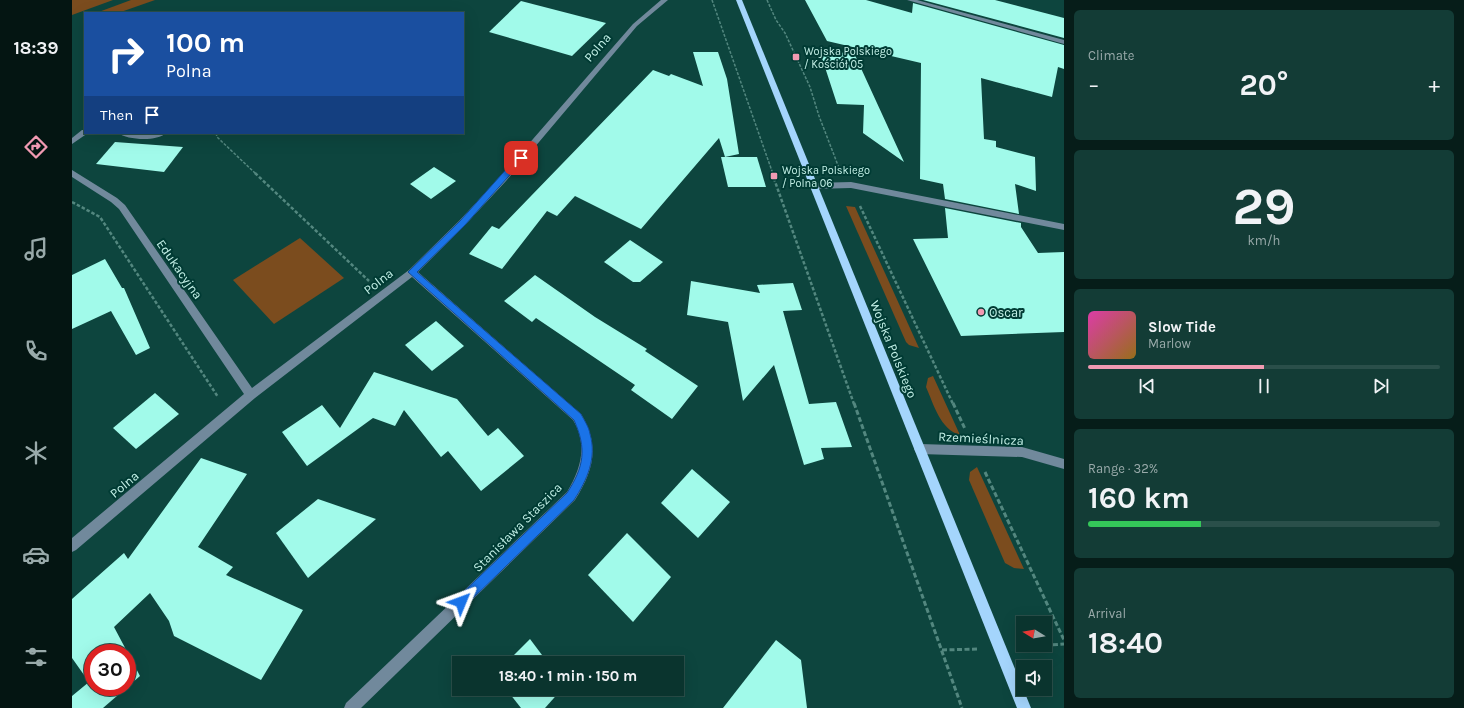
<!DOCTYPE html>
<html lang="en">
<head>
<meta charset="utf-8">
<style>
	:root { --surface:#0a342e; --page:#133c36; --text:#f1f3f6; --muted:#9aa; --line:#2a4f4a; --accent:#f19ab2 }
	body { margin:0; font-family:Karla,sans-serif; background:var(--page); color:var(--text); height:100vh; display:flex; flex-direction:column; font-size:15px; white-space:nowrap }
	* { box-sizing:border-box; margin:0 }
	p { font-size:13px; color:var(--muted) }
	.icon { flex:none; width:22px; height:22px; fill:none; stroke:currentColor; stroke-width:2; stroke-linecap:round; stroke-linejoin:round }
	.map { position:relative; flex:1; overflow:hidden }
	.sheet { display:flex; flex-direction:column; gap:10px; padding:10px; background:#061d19; width:400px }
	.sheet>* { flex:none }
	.banner { position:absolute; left:12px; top:12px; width:380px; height:122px; border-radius:0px; box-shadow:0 4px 16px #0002,0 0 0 1px var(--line); background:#1a4fa0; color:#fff; overflow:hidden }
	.needle { width:26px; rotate:281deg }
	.fabs { position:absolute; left:944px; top:616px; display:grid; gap:8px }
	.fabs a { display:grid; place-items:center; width:36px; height:36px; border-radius:0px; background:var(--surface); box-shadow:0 4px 16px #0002,0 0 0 1px var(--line); font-size:20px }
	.speed { position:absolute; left:12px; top:644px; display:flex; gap:8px; font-size:20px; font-weight:700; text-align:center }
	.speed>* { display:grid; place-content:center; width:52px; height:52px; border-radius:50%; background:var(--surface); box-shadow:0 4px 16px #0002,0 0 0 1px var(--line); line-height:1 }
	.speed .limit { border:6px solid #d22; background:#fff; color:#111 }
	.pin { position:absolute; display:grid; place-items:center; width:34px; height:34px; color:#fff; margin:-17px; border-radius:8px; box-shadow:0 2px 6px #0006 }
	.me { position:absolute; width:44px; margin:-22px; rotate:46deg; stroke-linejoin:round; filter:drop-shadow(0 0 3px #0008) }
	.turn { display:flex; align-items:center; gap:14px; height:84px; padding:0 16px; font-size:18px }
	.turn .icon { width:52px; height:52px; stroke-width:2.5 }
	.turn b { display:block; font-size:28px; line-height:34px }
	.then { display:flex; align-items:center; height:38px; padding:0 16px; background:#0003; gap:8px; font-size:15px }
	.big { font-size:30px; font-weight:700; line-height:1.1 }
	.sheet .tile { flex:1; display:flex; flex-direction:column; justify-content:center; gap:6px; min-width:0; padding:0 14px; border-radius:6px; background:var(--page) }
	.sheet .dial { align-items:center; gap:0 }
	.dial b { font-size:52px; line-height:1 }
	.song { display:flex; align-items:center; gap:12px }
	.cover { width:48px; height:48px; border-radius:6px; background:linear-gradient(135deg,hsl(320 70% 55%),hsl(40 70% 35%)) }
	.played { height:4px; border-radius:2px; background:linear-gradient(90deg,var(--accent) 50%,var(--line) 50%) }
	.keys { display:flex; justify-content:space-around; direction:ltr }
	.heat { display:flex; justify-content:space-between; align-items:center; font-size:22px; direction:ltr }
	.charge { height:6px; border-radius:3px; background:linear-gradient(90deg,#34c759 32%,var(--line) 0) }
	.trip { position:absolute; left:380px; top:656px; width:232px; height:40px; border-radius:0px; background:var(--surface); box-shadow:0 4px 16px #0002,0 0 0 1px var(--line); font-weight:700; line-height:40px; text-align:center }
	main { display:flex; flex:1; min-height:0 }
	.menu { display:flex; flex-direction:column; width:72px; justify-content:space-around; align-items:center; background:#041512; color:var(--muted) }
	.menu .icon { width:28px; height:28px }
	.menu .selected { color:var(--accent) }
	.menu b { font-size:18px; color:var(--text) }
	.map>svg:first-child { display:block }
	.green { fill:#7b4c1e }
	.building { fill:#a1faea; fill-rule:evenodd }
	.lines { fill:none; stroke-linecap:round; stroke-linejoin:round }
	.path-far2 { stroke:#53877f; stroke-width:1.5; stroke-dasharray:3 1.5; stroke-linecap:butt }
	.path-far1 { stroke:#53877f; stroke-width:2.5; stroke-dasharray:3.5 2; stroke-linecap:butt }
	.path { stroke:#53877f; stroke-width:3; stroke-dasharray:5 2.5; stroke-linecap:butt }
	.minor { fill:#71899c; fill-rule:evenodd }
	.major { fill:#a4d5fc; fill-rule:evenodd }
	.route { fill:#1a73e8; stroke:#114b97 }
	.poi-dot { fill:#f19ab2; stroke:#003b34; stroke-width:1.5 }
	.labels { text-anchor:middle; stroke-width:4; stroke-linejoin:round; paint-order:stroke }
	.far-poi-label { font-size:11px; fill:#c3f0e7; stroke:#003b34; text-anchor:start }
	.street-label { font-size:13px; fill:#c3f0e7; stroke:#003b34 }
	.poi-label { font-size:13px; fill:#c3f0e7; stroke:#003b34; text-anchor:start }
</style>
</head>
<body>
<main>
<nav class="menu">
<b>18:39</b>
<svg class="icon selected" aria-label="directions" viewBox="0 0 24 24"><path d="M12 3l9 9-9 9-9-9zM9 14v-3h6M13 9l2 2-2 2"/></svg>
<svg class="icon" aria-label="music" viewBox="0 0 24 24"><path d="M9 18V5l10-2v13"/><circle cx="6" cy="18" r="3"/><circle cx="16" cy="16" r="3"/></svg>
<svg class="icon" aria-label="phone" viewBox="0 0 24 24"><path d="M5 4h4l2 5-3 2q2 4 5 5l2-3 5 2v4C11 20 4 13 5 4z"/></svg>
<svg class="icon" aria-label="climate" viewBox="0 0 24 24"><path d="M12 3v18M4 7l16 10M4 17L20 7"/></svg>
<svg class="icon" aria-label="car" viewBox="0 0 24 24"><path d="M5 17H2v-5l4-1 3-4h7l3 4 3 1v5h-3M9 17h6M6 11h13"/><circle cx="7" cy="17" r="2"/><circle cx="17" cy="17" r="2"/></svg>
<svg class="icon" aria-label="filters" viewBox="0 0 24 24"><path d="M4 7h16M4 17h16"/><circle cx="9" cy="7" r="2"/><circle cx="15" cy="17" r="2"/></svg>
</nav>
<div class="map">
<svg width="992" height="708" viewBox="0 0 992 708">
	<rect width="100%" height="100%" fill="#0d453e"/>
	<g class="green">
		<path d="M0,0H41L0,15Z"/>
		<path d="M59,0H83L46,13H24Z"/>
		<path d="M774,206L783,207L847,348L837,345L834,342Z"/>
		<path d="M228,238L272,278L202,324L161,280Z"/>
		<path d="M861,376L888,435C868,429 862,405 854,387L856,378Z"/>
		<path d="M905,467L952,569L942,568L933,563L897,480L898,472Z"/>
	</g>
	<g class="building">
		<path d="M733,0H794L840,13L841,3L992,45V69L986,67L980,97L909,78L912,139L924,141V147L963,157L964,191L943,184L947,214L873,199L871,184L848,179L849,63L755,41Z"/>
		<path d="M851,0H923L992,18V38Z"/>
		<path d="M449,1L534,23L500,56L417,32Z"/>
		<path d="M621,52H646L655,79L667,154L653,157L647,138L569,229L503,196L485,216L475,211L430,269L397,254L420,226L427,229L581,70L597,76L599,74L631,86Z"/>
		<path d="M748,52L782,53L832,162L791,133L792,105L765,104Z"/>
		<path d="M43,142L111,147L92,172L24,164Z"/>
		<path d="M649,157H685L694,187H656Z"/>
		<path d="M362,167L384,181L359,199L338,184Z"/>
		<path d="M873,208L949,223V227L966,253L992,252V332L889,336L841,239L876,238Z"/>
		<path d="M558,240L591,262L568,282H561L532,262Z"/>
		<path d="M33,259L50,288H52L78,348L64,355L39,311L0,329V275Z"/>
		<path d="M463,275L523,317L575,349L573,351L626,386L600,419L559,390L563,385L464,318L460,322L432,301Z"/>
		<path d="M619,281L688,293L685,285L721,283L730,310L711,311L737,404L764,402L780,447L749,448L752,459L732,465L702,365L671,401L656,322L615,315Z"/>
		<path d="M364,321L392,346L360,371L333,345Z"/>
		<path d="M302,372L385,399L416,436L426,428L452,456L409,491L376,451L369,457L332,410L323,426L301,418L235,466L210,432L250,405L268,428Z"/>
		<path d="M83,393L107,414L64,449L41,428Z"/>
		<path d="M129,458L175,474L126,547L161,567L154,575L231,610L189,680L102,636L97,621L78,593L42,627L68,676L31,708H0V696L17,682L0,658V599L52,553L56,559ZM21,653H55V687H21Z"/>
		<path d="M620,469L658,502L626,538L589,503Z"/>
		<path d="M246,499L304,519L236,578L204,533Z"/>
		<path d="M555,533L599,577L561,622L516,575Z"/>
		<path d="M458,639L476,663H434Z"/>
		<path d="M704,640L729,660L735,708H651Z"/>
		<path d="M434,689H490L473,708H449Z"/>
	</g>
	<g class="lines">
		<g class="path-far2">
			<path d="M640,0L701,174"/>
			<path d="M695,0L704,20L713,33L738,87L747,116L767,168"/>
			<path d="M144,133L145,137L184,174"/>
		</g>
		<g class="path-far1">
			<path d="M183,173L297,281"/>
			<path d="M700,173L782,404"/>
			<path d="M0,202L28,217L146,397"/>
			<path d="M788,206L881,404"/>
		</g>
		<g class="path">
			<path d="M782,403L890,708"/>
			<path d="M881,403L893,429"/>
			<path d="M913,472L992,640"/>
			<path d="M951,647L992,644"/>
			<path d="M870,650L906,649"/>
		</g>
		<g class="minor">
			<path d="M589,0H596L565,26L434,181L393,225L346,272L509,414C528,445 522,470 503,500L289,708H272L274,703L495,492C509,469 516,445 501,420L340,277L183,398L4,550L0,552V538L172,394L47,209L39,202L0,177V170L45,198L53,205L180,388L337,270L387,221L428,177L561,24Z"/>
			<path d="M835,0H845L992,40V44Z"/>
			<path d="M10,130H13V133H16L0,144V138Z"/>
			<path d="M46,133L76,134L94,133C85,142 55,140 46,133Z"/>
			<path d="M779,182L992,224V230L779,188L741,189L737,186L741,183Z"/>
			<path d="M848,444L950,447L992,459V469L950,457L848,454L844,453L842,449L844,445Z"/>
		</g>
		<path class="major" d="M664,0H670L959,708H945Z"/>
	</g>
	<path class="route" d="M446,156H449L453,158L393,225L345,272L509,414C512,420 517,427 518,434C525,458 515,480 502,500L393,606L389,608L385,606L383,602L385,598L495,493C512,467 515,449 502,420L336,272L388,221Z"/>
	<g class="poi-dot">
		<rect x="720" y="53" width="8" height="8" rx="2"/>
		<rect x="698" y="172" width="8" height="8" rx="2"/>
		<circle cx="909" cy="312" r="4"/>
	</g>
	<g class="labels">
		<g class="far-poi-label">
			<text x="732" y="55">Wojska Polskiego<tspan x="732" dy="13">/ Kościół 05</tspan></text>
			<text x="710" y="174">Wojska Polskiego<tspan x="710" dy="13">/ Polna 06</tspan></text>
		</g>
		<g class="street-label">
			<text transform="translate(525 47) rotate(-49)" y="5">Polna</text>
			<text transform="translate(108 269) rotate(55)" y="5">Edukacyjna</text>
			<text transform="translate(306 281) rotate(-38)" y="5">Polna</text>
			<text transform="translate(822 349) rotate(68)" y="5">Wojska Polskiego</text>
			<text transform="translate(909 438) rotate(3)" y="5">Rzemieślnicza</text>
			<text transform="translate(52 484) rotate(-40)" y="5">Polna</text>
			<text transform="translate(445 527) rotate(-45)" y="5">Stanisława Staszica</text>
		</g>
		<g class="poi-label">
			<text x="917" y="317">Oscar</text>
		</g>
	</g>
</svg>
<div class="fabs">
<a><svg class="needle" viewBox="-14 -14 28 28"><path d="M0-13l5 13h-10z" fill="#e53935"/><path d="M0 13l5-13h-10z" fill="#9aa"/></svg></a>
<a><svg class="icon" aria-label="sound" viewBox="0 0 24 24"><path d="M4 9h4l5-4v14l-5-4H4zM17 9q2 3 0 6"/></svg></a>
</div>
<div class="speed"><div class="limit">30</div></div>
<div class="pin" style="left:449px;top:158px;background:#d93025"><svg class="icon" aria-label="arrive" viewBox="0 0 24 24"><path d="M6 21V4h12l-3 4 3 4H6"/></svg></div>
<svg class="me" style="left:389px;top:602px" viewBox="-20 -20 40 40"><path d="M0-17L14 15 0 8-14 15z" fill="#1a73e8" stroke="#fff" stroke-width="4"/></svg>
<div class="trip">18:40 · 1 min · 150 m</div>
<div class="banner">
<div class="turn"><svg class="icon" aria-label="right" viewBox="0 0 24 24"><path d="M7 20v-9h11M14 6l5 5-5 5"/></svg><div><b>100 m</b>Polna</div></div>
<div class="then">Then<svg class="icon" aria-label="arrive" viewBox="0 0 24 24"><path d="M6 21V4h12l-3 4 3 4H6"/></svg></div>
</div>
</div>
<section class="sheet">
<div class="tile"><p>Climate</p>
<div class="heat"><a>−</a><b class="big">20°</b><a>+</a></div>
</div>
<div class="tile dial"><b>29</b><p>km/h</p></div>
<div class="tile">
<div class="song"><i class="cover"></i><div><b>Slow Tide</b><p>Marlow</p></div></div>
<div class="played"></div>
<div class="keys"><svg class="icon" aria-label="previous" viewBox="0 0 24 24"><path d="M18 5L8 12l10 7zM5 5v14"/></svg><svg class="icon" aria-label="pause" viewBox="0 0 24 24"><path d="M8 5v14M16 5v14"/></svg><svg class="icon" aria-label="next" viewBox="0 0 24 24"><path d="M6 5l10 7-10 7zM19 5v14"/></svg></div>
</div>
<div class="tile"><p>Range · 32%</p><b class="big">160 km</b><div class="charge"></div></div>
<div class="tile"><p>Arrival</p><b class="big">18:40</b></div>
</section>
</main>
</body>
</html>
